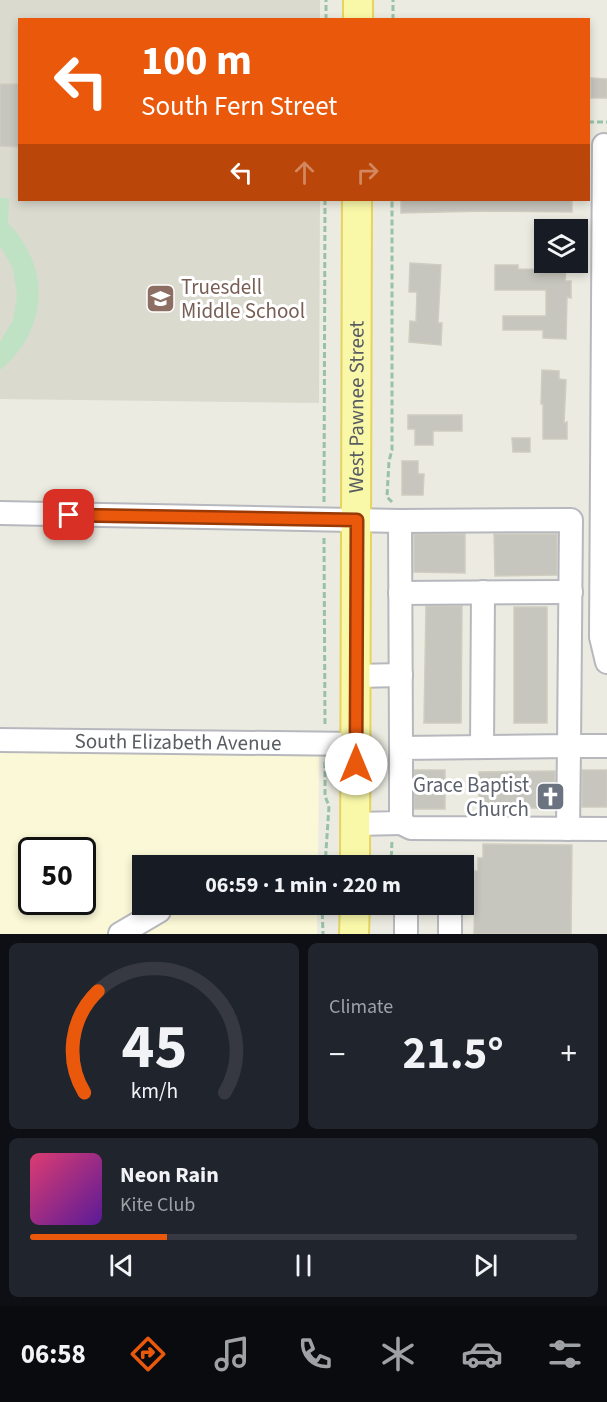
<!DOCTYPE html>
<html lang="en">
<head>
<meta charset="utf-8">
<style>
	:root { --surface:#171b24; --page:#20242c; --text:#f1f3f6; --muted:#9ea1a6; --line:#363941; --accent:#ea580c }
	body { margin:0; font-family:"Source Sans 3",sans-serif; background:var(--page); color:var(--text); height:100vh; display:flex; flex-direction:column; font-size:22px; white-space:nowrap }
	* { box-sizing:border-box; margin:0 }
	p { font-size:20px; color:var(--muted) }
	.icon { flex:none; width:33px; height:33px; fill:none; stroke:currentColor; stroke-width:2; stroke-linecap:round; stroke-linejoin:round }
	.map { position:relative; height:934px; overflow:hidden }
	.drawer { display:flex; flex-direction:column; gap:9px; padding:9px; background:#0d0f14; flex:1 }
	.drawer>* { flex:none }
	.hud { position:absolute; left:18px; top:18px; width:572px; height:183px; border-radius:0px; box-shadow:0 3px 9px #0003; background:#ea580c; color:#fff; overflow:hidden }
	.fabs { position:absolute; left:534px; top:219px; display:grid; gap:12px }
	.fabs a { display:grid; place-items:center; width:54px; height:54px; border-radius:0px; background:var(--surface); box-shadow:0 3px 9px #0003; font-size:30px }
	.speed { position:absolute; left:18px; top:837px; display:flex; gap:12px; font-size:30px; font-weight:700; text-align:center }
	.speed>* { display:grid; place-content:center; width:78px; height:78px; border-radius:50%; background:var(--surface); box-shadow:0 3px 9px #0003; line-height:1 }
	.speed .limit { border:3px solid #111; border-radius:9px; background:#fff; color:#111 }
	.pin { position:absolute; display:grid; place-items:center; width:51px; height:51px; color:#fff; margin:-26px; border-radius:12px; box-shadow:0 3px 9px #0006 }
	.me { position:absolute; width:66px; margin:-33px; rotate:0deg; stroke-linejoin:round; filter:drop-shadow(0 0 4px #0008) }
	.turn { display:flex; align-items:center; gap:21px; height:126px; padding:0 24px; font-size:27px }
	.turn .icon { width:78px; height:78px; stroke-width:2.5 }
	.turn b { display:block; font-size:42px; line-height:51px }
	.lanes { display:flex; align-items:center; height:57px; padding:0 24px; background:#0003; justify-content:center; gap:30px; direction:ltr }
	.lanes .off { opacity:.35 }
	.big { font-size:45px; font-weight:700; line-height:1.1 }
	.drawer .widget { flex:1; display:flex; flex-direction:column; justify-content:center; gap:9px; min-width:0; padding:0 21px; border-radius:9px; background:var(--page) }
	.drawer .dial { align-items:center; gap:0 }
	.dial svg { height:156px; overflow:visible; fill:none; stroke:var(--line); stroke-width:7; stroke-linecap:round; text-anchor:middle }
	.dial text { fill:var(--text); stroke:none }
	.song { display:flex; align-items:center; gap:18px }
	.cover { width:72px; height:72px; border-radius:9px; background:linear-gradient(135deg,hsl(340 70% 55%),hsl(270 70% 35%)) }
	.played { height:6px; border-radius:3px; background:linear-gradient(90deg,var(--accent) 25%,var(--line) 25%) }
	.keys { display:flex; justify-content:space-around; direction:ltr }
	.heat { display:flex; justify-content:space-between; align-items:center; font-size:33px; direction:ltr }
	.drawer .tiles { flex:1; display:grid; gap:9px; grid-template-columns:1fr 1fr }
	.widget:last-child { grid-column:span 2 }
	.trip { position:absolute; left:132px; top:855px; width:342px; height:60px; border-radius:0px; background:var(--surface); box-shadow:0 3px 9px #0003; font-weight:700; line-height:60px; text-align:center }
	.menu { display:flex; height:96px; justify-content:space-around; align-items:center; background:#090b0e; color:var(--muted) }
	.menu .icon { width:42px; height:42px }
	.menu .active { color:var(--accent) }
	.menu b { font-size:27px; color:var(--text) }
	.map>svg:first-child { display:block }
	.commercial { fill:#fbf8d7; fill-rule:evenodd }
	.education { fill:#dbdacf }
	.green { fill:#bfe2c4 }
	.building { fill:#c6c5be; stroke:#cfcdc0; stroke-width:1.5 }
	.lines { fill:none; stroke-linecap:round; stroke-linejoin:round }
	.minor-casing { stroke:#b6b8bd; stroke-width:26 }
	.major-casing { stroke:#e6d45f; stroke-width:32 }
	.path { stroke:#99c1aa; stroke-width:3; stroke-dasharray:6 3; stroke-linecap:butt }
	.minor { stroke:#fff; stroke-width:22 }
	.major { stroke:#f9f8a9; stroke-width:28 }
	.route-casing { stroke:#983908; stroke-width:15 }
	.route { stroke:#ea580c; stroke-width:10 }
	.labels { text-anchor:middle; stroke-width:6; stroke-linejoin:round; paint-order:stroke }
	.education-label { font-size:21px; fill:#785e54; stroke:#fff; text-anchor:start }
	.street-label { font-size:21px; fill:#595c61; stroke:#fff }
	.worship-label { font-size:21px; fill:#5b616d; stroke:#fff; text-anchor:end }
</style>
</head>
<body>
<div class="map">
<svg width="607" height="934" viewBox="0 0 607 934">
	<rect width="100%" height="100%" fill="#ebebe1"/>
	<path class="commercial" d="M0,751L319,754L318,865L142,866V904L317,905V934H0ZM32,850H82V902H32Z"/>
	<path class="education" d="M0,0H320V19L20,20V200H320L319,403L0,399Z"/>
	<path class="green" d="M0,198H9L8,223C52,268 48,331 0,370V342L13,320L17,295L13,269L0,246Z"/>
	<g class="building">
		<path d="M591,78L607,79V98H591Z"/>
		<path d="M0,84H20V147L0,146Z"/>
		<path d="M401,200H572V212L486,211L401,213Z"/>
		<path d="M410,263L441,265L438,323H442L441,345L409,342L410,321L416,322L417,292H409Z"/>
		<path d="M495,265H518V269L566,270L565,281H571V298L567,297L566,339L543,338V330H503V316H546V290H495Z"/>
		<path d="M542,370L559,371V379L566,380L564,423L567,422V439H543V404H541Z"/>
		<path d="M408,415H462V431H433V445H415V429H408Z"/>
		<path d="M512,438H530V452H513Z"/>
		<path d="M402,461H418V474H424L423,495H402Z"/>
		<path d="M414,534H465V573L414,572Z"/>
		<path d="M494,534H557V575L495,576Z"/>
		<path d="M426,606H462L461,723H424Z"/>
		<rect x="514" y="607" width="33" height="116"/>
		<rect x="414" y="770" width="31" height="39"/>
		<rect x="582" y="770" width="25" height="37"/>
		<path d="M555,771V808H479V772Z"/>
		<path d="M483,844L572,845L571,934H474L475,871H478V858H483Z"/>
	</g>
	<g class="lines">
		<defs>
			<g id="minor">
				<path d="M604,145L601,637L607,662"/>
				<path d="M0,513L400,521L571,520L569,746L401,748V823L355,824"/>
				<path d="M400,521L401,748"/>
				<path d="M400,593L571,592"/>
				<path d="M356,676L401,675"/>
				<path id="s1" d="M0,740L356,744"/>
				<path d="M482,747L483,592"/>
				<path d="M401,823L411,828L607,829"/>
				<path d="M568,829L569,746H607"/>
				<path d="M120,934L159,911"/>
				<path d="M406,934V904"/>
				<path d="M450,934V904"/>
			</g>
			<g id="major">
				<path d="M358,20V0"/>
				<path id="s2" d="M355,866L357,200"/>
				<path d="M354,934L355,904"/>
			</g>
		</defs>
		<use href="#minor" class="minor-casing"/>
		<use href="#major" class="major-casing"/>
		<g class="path">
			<path d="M326,20V0"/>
			<path d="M393,20V0"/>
			<path d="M588,122H607"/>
			<path d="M324,502L325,200"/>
			<path d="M392,502L387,497L389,461L392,450V200"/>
			<path d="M324,538L325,727"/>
			<path d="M325,866L329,806L325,796V760"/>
			<path d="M391,866L392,840"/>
			<path d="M322,904L323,934"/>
		</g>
		<use href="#minor" class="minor"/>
		<use href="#major" class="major"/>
	</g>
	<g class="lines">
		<defs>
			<path id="route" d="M69,515L357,520L356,764"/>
		</defs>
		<use href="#route" class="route-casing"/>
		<use href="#route" class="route"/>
	</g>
	<defs>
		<symbol id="school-square" viewBox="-11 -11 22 22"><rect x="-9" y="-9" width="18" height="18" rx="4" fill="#8d6e63" stroke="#fff"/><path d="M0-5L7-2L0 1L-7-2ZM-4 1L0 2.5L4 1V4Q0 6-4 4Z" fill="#fff"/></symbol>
		<symbol id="church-square" viewBox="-11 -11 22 22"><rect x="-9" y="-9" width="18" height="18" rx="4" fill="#6b7280" stroke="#fff"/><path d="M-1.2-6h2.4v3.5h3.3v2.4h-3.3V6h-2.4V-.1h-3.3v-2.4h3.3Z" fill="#fff"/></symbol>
	</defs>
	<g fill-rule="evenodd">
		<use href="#school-square" x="144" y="282" width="33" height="33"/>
		<use href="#church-square" x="534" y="780" width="33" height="33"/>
	</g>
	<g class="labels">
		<g class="education-label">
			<text x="181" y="294">Truesdell<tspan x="181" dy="24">Middle School</tspan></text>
		</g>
		<g class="street-label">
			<text dy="7" stroke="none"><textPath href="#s2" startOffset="459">West Pawnee Street</textPath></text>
			<text dy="7" stroke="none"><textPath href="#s1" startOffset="178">South Elizabeth Avenue</textPath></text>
		</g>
		<g class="worship-label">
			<text x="529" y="792">Grace Baptist<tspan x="529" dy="24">Church</tspan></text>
		</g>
	</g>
</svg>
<div class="fabs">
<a><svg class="icon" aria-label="layers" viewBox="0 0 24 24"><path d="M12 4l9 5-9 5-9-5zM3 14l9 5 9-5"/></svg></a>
</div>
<div class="speed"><div class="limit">50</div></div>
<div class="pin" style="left:69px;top:515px;background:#d93025"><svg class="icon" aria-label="arrive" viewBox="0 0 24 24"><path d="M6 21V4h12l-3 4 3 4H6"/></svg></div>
<svg class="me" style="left:356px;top:764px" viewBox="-20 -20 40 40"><circle r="19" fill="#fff"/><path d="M0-13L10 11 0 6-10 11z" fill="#ea580c"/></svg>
<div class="trip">06:59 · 1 min · 220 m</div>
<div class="hud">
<div class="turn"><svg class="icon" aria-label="left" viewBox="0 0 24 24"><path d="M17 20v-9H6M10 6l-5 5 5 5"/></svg><div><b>100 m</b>South Fern Street</div></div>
<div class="lanes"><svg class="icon" aria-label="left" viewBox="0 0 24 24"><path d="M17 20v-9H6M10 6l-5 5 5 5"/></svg><svg class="icon off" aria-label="ahead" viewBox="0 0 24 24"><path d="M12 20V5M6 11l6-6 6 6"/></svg><svg class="icon off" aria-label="right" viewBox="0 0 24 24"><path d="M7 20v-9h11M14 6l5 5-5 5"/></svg></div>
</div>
</div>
<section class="drawer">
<div class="tiles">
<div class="widget dial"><svg viewBox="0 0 100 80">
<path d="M14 69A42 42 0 1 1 86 69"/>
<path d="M14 69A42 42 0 0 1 21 17" stroke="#ea580c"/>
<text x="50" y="56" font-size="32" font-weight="700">45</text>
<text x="50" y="72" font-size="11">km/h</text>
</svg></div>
<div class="widget"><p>Climate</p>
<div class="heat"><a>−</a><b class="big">21.5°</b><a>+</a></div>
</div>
<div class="widget">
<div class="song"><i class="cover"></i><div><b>Neon Rain</b><p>Kite Club</p></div></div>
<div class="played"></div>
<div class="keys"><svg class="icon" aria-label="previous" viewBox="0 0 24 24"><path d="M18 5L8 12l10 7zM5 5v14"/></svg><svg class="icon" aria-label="pause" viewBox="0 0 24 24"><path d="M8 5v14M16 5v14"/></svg><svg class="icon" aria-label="next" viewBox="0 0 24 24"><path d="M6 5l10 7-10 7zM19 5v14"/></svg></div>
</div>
</div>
</section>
<nav class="menu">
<b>06:58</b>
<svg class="icon active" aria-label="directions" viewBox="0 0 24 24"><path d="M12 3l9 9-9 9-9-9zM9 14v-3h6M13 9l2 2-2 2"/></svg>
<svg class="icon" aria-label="music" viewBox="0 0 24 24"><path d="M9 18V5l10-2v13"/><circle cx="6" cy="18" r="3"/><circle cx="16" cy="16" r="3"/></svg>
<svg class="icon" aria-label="phone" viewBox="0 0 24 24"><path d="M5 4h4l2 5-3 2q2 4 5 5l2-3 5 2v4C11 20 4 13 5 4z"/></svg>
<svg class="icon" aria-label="climate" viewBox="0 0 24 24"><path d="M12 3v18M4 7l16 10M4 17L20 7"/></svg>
<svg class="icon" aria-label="car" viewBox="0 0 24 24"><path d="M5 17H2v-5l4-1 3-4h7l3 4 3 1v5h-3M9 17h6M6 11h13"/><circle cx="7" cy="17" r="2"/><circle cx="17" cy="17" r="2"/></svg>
<svg class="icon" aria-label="filters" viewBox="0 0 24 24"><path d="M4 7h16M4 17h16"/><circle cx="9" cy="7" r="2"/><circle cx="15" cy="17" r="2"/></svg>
</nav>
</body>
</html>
